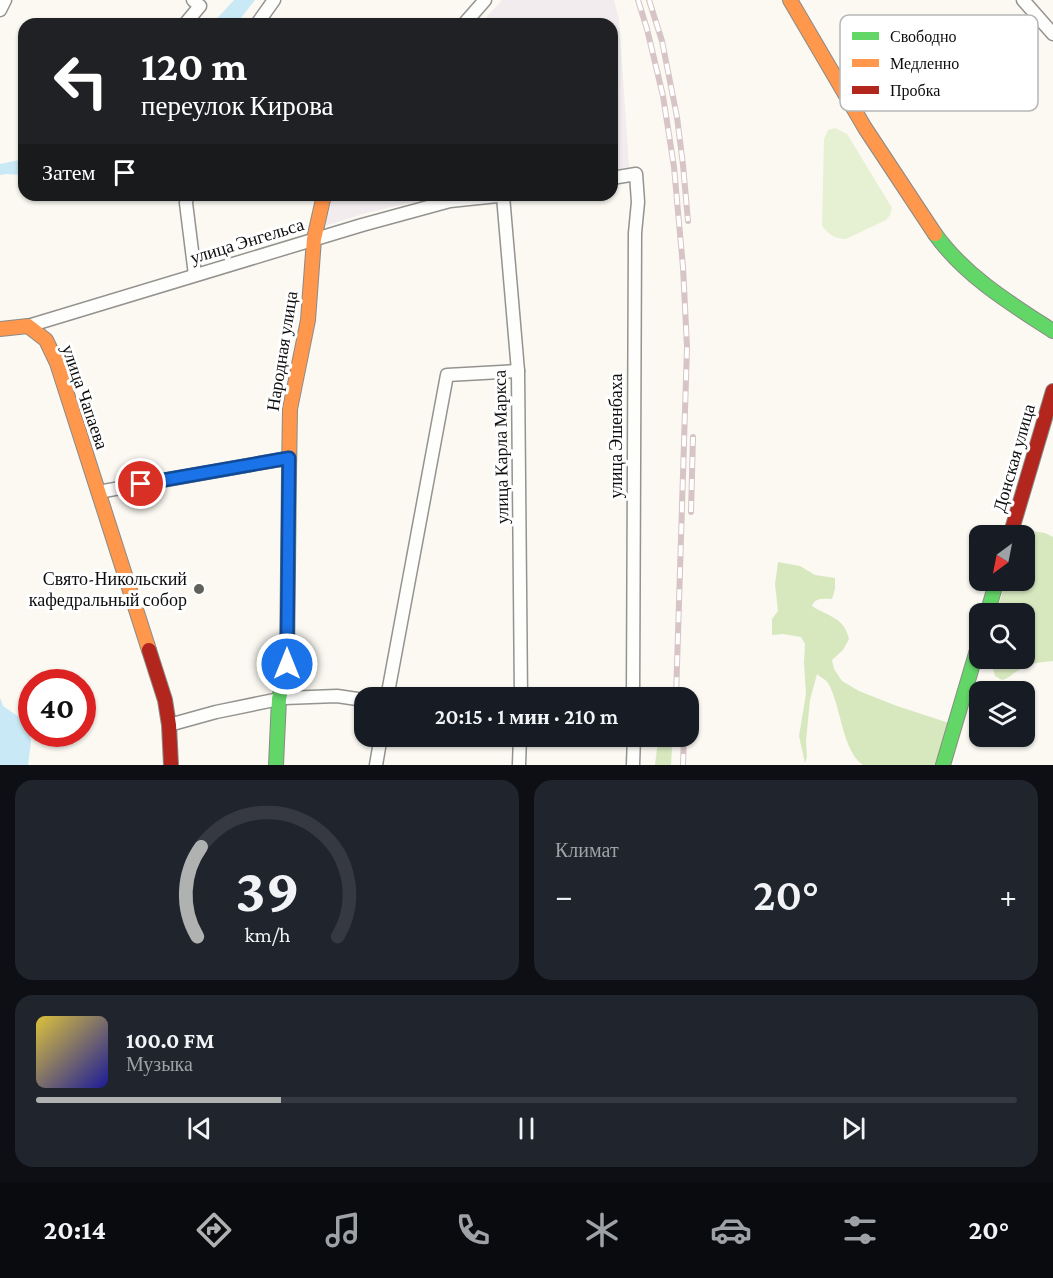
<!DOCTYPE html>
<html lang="ru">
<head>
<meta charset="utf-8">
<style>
	:root { --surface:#171b24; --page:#20242c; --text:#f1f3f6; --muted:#9ea1a6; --line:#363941; --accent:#b0b1b1 }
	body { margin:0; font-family:"Crimson Pro",serif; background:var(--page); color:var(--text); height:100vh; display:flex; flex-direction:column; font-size:22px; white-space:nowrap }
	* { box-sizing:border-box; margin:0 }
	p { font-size:20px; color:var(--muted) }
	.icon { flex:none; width:33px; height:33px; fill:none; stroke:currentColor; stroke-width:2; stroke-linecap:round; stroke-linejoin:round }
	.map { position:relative; height:765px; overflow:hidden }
	.drawer { display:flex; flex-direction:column; gap:15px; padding:15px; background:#0d0f14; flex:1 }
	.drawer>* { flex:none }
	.top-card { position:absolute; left:18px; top:18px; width:600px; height:183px; border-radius:18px; box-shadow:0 2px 4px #0004; background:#202124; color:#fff; overflow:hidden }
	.needle { width:39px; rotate:212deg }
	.tools { position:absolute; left:969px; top:525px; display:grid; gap:12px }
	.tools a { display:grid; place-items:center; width:66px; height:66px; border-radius:12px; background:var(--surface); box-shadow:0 2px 4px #0004; font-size:30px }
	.speed { position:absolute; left:18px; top:669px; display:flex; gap:12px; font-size:30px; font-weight:700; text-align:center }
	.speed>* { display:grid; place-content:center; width:78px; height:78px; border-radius:50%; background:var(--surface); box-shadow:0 2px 4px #0004; line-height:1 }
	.speed .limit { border:9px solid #d22; background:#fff; color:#111 }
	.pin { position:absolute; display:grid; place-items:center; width:51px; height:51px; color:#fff; margin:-26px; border:3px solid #fff; border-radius:50%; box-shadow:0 2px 6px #0007 }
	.me { position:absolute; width:66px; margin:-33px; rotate:0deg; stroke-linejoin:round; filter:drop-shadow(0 0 4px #0008) }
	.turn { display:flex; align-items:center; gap:21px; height:126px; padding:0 24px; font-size:27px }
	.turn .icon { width:78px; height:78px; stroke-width:2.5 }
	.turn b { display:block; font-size:42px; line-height:51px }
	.then { display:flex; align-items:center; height:57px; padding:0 24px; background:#0003; gap:12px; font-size:22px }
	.big { font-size:45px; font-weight:600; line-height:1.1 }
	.drawer .widget { flex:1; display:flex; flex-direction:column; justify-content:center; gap:9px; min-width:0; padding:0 21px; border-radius:18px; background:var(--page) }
	.drawer .dial { align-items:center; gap:0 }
	.dial svg { height:156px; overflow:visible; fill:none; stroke:var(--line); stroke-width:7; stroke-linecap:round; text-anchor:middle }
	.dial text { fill:var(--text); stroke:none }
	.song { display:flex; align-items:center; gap:18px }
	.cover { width:72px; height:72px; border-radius:9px; background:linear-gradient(135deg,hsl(50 70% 55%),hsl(240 70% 35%)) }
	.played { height:6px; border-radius:3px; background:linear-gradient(90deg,var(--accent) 25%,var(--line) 25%) }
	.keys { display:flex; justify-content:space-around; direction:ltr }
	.heat { display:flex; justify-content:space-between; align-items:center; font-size:33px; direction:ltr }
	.drawer .tiles { flex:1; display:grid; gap:15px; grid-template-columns:1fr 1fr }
	.widget:last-child { grid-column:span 2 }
	.trip { position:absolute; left:354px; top:687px; width:345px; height:60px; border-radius:18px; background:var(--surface); box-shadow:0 2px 4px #0004; font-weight:600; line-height:60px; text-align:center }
	.dock { display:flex; height:96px; justify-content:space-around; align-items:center; background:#090b0e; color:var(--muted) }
	.dock .icon { width:42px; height:42px }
	.dock .current { color:var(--accent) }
	.dock b { font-size:27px; color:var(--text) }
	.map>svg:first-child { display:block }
	.industrial { fill:#f2ecef }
	.green { fill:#e6f0d2 }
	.forest { fill:#d7e8bf }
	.water { fill:#c8e9f5 }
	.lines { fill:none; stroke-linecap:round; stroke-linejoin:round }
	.street-casing { stroke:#949390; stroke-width:15 }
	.fast-casing { stroke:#8b8a87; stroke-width:16 }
	.slow-casing { stroke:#8b8a87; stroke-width:16 }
	.jam-casing { stroke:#8b8a87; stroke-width:16 }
	.street { stroke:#fefefd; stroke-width:12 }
	.fast { stroke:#63d668; stroke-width:14 }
	.slow { stroke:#ff974d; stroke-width:14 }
	.jam { stroke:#b3261e; stroke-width:14 }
	.rail-casing { stroke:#d7c4c6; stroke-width:6 }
	.rail { stroke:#fff; stroke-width:4; stroke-dasharray:11; stroke-linecap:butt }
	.route-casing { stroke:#114b97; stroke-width:15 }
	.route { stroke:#1a73e8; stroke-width:10 }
	.poi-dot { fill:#60605d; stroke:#fff; stroke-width:2 }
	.labels { text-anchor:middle; stroke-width:6; stroke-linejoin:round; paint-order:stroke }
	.street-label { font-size:18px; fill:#0d0d0d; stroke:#fff }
	.poi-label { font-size:18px; fill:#0d0d0d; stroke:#fff; text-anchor:end }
	.key { fill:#fff; stroke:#b6b6b6; stroke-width:1.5 }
	.key-label { font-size:16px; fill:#0d0d0d }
</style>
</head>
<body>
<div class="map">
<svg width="1053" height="765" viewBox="0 0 1053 765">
	<rect width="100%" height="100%" fill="#fbf9f2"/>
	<g class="industrial">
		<path d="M502,0H614L619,19L629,167L612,170V24H480Z"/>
		<path d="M333,195H442L363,214L325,226Z"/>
	</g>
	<path class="green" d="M835,128L847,134L892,208L890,215L886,220L846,239C834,239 829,234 822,226L824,139L828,130Z"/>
	<g class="forest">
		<path d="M1032,531L1045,533L1053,537V661C1043,662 1027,663 1019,670C1012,674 1010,678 1002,680L995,676L993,669V659L1024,658V614L996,613L1006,581L1024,580L1025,537Z"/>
		<path d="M778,562L800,566L815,575L835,578V589L832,599C823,599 816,597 812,606C829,617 844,617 849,639L843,650L832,660L834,669L842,681L859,691L897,706L949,723L940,765H863C842,751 841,705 828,683C825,679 820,677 817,674L810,700L806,741L807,757L805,763L799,736L806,694L804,663L805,644L801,637L783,634L772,635V619L778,611L775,584Z"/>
		<path d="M662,738L672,747L671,765H655L658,741Z"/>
	</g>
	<g class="water">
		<path d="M234,0H255L236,24H212Z"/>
		<path d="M24,159V175L6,174L0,175V164Z"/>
		<path d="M0,698L3,706L29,724L31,742L28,765H0Z"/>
	</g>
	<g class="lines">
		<defs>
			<g id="street">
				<path d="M1023,0L1053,34"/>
				<path d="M0,10L5,0"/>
				<path d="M185,24L200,6L193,0"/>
				<path d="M257,24L274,0"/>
				<path d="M464,24L485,0"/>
				<path d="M612,178L636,174L638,202L635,233L633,698"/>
				<path d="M187,195L186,203L195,275"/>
				<path d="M503,196L518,371L521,698"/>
				<path d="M28,326L362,225L450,201L507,195"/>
				<path d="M98,492L289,458"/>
				<path d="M387,698L447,375L518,371"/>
				<path d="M169,725L216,712L284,698L337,696L364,700"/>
				<path d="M376,765L381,736"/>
				<path d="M519,765L520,736"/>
				<path d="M633,765L634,736"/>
			</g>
			<g id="fast">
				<path d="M935,234C965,276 1011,304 1053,331"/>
				<path d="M987,614L997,580"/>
				<path d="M276,765L279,699L287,664L289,472"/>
				<path d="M943,765L980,640"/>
			</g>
			<g id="slow">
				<path d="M790,0L865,128L935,234"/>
				<path d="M0,329L28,326L46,340L57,363L149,650"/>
				<path d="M289,472L290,409L308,320L314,239L324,195"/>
			</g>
			<g id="jam">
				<path d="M1010,536L1053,391"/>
				<path d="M149,650L165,700L169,725L171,765"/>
			</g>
		</defs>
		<use href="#street" class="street-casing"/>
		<use href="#fast" class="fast-casing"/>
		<use href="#slow" class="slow-casing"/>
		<use href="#jam" class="jam-casing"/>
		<use href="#street" class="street"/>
		<use href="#fast" class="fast"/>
		<use href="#slow" class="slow"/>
		<use href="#jam" class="jam"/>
		<defs>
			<g id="rail">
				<path d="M638,0L647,29L663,96L674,167L683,267L687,347L676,698"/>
				<path d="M649,0L662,41L677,117L683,165L688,221"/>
				<path d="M691,512L693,437"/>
				<path d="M683,765L684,736"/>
			</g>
		</defs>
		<use href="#rail" class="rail-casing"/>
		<use href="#rail" class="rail"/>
	</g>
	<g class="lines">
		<defs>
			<path id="route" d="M141,484L289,458L287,664"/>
		</defs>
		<use href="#route" class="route-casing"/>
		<use href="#route" class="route"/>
	</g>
	<circle class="poi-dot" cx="199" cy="589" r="6"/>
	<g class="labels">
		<g class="street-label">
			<text transform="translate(247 241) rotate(-17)" y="6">улица Энгельса</text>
			<text transform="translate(282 351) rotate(-81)" y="6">Народная улица</text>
			<text transform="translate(85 397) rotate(71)" y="6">улица Чапаева</text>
			<text transform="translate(616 436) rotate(-90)" y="6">улица Эшенбаха</text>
			<text transform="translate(501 447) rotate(-91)" y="6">улица Карла Маркса</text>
			<text transform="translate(1014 458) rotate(-74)" y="6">Донская улица</text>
		</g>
		<g class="poi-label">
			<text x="187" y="585">Свято-Никольский<tspan x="187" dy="21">кафедральный собор</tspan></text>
		</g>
	</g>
	<rect x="840" y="15" width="198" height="96" rx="9" class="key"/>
	<rect x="852" y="32" width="27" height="8" fill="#63d668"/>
	<rect x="852" y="59" width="27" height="8" fill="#ff974d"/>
	<rect x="852" y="86" width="27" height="8" fill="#b3261e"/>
	<g class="key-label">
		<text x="890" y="42">Свободно</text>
		<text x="890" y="69">Медленно</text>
		<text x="890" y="96">Пробка</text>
	</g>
</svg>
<div class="tools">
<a><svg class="needle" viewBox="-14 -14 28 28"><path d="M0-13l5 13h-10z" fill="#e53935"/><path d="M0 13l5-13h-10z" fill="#9ea1a6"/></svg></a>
<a><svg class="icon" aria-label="search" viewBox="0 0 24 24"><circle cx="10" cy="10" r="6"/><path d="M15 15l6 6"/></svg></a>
<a><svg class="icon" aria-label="layers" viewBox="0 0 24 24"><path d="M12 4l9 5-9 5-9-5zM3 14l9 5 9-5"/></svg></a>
</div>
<div class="speed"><div class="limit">40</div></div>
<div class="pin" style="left:141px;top:484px;background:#d93025"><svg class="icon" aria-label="arrive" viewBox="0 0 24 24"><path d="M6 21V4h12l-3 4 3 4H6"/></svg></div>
<svg class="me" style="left:287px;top:664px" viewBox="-20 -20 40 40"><circle r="17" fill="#1a73e8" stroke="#fff" stroke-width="3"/><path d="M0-11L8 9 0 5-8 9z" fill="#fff"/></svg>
<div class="trip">20:15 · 1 мин · 210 m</div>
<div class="top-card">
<div class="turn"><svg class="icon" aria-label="left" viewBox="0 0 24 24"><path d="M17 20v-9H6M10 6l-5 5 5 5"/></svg><div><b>120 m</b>переулок Кирова</div></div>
<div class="then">Затем<svg class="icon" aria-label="arrive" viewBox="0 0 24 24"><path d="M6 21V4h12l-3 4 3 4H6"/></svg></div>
</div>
</div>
<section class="drawer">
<div class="tiles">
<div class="widget dial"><svg viewBox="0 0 100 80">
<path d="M14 69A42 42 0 1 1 86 69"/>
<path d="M14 69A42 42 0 0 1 16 23" stroke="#b0b1b1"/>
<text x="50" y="56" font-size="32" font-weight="700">39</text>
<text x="50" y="72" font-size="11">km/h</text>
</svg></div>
<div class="widget"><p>Климат</p>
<div class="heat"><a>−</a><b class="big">20°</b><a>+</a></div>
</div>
<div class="widget">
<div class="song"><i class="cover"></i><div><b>100.0 FM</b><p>Музыка</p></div></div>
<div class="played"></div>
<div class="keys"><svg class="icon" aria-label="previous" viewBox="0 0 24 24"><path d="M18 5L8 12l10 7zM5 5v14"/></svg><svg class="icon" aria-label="pause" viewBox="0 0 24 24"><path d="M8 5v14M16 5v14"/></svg><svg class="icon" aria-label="next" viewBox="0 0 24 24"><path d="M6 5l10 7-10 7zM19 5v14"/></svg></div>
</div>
</div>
</section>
<nav class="dock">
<b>20:14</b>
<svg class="icon current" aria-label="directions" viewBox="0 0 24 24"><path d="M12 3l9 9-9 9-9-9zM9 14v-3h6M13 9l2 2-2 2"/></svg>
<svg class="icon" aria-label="music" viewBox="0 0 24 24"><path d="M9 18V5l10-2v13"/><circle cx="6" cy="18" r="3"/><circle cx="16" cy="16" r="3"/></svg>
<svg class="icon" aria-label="phone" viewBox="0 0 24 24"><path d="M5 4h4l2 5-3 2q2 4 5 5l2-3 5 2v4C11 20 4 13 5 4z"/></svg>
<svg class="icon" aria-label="climate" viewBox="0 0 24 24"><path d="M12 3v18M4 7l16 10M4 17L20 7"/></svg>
<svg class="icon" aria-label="car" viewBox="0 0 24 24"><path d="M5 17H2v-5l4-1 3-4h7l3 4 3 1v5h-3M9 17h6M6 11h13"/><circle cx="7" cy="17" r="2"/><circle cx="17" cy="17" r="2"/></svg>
<svg class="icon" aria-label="filters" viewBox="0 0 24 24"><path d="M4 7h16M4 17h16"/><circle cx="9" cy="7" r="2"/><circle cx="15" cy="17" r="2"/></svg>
<b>20°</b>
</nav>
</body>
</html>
